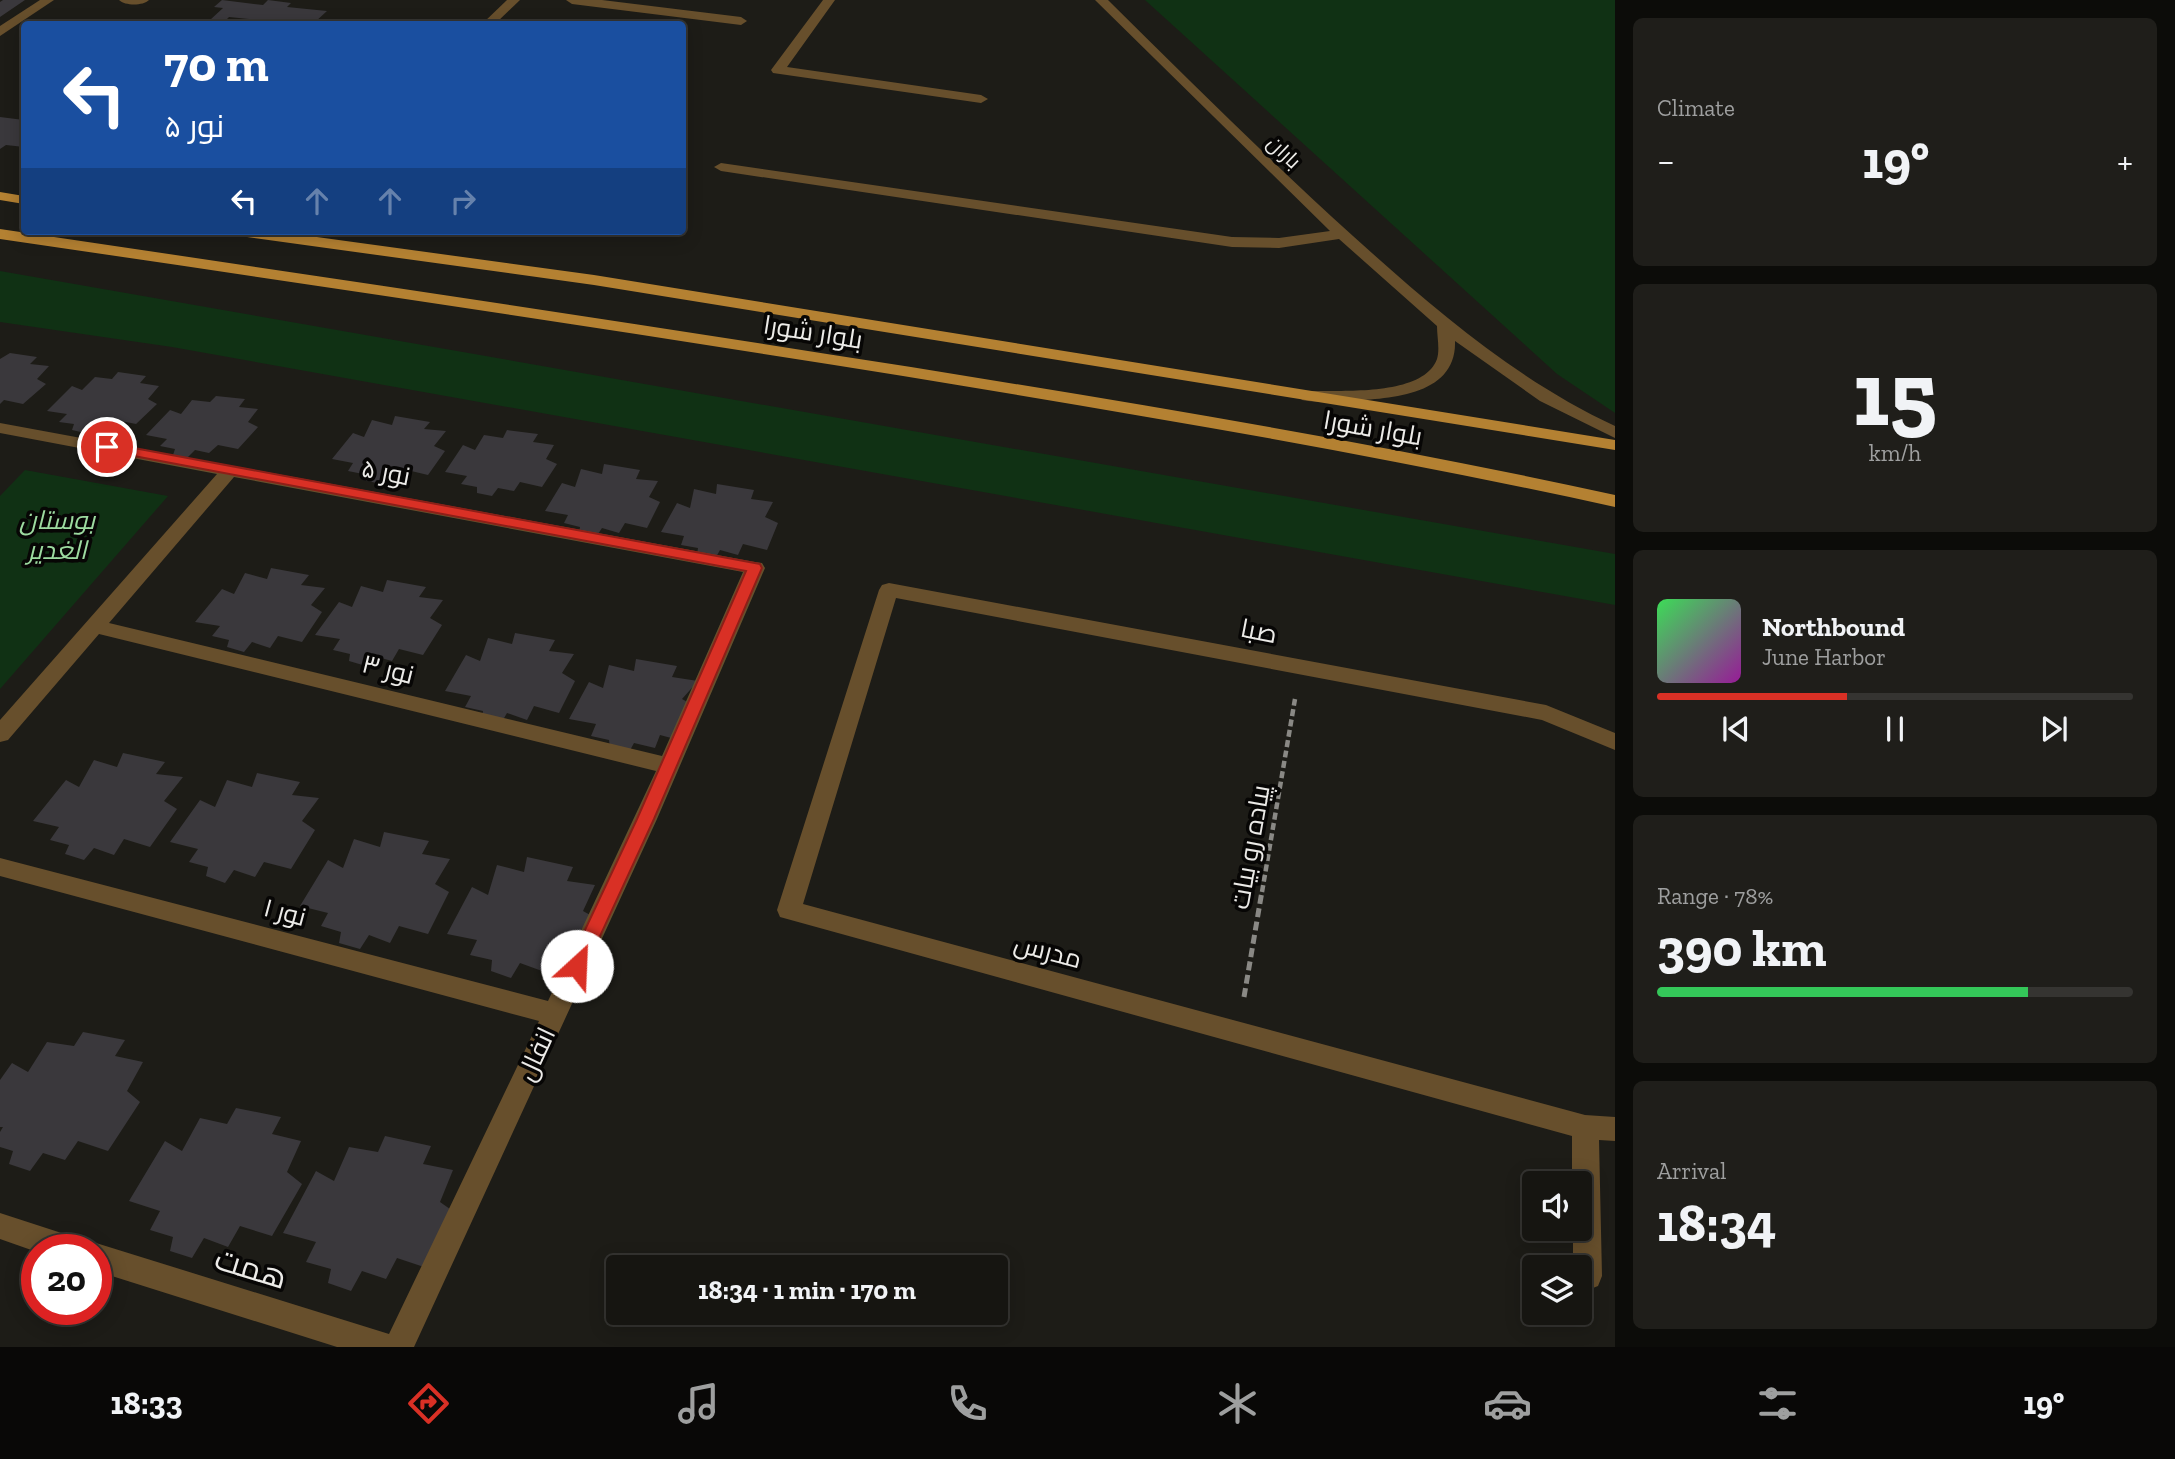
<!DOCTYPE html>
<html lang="en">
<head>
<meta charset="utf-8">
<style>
	:root { --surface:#161511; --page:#1f1e1a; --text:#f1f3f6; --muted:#9e9f9f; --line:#353431; --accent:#d93025 }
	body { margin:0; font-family:"Zilla Slab",Cairo,serif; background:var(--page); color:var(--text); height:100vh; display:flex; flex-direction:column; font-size:26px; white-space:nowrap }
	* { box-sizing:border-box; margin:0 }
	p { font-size:23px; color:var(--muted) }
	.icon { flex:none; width:38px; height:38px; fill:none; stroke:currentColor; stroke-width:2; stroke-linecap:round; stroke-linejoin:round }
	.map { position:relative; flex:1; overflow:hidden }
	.sheet { display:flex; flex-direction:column; gap:18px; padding:18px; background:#0c0c09; width:560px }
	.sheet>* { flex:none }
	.banner { position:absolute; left:21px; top:21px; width:665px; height:214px; border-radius:7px; box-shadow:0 4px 18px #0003,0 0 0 2px var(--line); background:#1a4fa0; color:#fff; overflow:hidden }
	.buttons { position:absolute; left:1522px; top:1171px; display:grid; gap:14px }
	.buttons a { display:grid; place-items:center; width:70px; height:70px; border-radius:7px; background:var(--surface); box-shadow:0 4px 18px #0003,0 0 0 2px var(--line); font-size:35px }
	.speed { position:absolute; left:21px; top:1234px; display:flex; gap:14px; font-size:35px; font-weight:700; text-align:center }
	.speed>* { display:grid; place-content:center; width:91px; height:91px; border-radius:50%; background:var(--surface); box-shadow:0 4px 18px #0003,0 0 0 2px var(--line); line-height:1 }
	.speed .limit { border:10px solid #d22; background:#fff; color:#111 }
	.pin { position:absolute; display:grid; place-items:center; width:60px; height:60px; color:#fff; margin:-30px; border:4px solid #fff; border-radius:50%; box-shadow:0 2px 7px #0007 }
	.me { position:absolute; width:77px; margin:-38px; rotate:25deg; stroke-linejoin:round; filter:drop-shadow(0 0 5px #0008) }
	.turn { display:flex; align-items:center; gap:24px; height:147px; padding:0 28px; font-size:32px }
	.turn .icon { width:91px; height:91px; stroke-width:2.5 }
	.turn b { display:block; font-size:49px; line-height:60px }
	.lanes { display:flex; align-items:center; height:66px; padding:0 28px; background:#0003; justify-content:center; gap:35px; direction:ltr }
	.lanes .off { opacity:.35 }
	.big { font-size:52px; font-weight:800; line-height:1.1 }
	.sheet .tile { flex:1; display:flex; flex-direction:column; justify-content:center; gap:10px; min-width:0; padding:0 24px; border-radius:10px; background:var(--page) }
	.sheet .dial { align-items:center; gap:0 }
	.dial b { font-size:91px; line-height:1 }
	.song { display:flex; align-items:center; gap:21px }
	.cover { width:84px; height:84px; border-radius:10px; background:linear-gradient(135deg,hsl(130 70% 55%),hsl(300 70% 35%)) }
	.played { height:7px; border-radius:4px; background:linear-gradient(90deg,var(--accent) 40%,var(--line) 40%) }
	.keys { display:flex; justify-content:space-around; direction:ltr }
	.heat { display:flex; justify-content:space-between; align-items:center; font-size:38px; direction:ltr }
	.charge { height:10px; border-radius:5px; background:linear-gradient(90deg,#34c759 78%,var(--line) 0) }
	.trip { position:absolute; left:606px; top:1255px; width:402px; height:70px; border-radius:7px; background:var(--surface); box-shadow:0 4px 18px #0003,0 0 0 2px var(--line); font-weight:800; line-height:70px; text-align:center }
	.dock { display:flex; height:112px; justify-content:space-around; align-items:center; background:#090807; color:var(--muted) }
	.dock .icon { width:49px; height:49px }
	.dock .active { color:var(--accent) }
	.dock b { font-size:32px; color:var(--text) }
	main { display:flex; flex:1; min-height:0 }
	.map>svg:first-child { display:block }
	.green { fill:#103114 }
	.building { fill:#3a383c }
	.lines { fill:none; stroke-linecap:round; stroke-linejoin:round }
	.path-far1 { stroke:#8a8985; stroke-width:4.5; stroke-dasharray:7 3.5; stroke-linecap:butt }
	.path { stroke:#8a8985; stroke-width:5; stroke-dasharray:9 4.5; stroke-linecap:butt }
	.minor { fill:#674f2c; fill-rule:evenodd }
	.major { fill:#b48132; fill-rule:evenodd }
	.route { fill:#d93025; stroke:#8d1f18; stroke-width:2 }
	.labels { text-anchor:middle; stroke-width:7; stroke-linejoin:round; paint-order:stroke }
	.far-street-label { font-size:21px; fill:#ecebe8; stroke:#070605 }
	.street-label { font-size:26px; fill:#ecebe8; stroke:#070605 }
	.park-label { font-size:26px; font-style:italic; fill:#9ddba0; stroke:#070605 }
	.near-street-label { font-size:32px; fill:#ecebe8; stroke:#070605 }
</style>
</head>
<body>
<main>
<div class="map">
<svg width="1615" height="1347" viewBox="0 0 1615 1347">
	<rect width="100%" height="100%" fill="#1d1c17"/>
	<g class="green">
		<path d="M1145,0H1615V413L1557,374Z"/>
		<path d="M0,271L1615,554V605L172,347L0,322Z"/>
		<path d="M25,470L168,496L0,689V496Z"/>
	</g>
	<g class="building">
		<path d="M3,0H25L0,17V2Z"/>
		<path d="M222,0L263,5L268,0L291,3L287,7L327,11L314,23L299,22L296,24L229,17L225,21L210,20L223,8L214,7Z"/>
		<path d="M0,117L24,120V147L6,145L0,149Z"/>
		<path d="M10,353L37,357L30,364L49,366L37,379L46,384L23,404L4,400L0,404V359Z"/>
		<path d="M118,372L146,376L140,383L159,386L148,399L157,404L136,424L116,420L108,428L93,425L85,433L72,430L74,424L59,422L67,414L47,411L72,386L82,390L95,377L112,379Z"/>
		<path d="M216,396L245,399L239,407L258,409L248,422L258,427L238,449L218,445L209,453L195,450L187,458L173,455L175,449L160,446L167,439L146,435L170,410L181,414L192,400L210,402Z"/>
		<path d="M395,416L430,422L424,429L446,431L434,446L445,451L428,475L407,470L400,480L384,476L377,483L362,480L363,474L348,471L353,463L332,459L353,433L364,437L372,420L392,425Z"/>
		<path d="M507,430L538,434L533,442L554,445L546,459L557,464L542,487L520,482L514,491L498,488L492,496L477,493V487L461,484L467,476L445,472L463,445L475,450L484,435L503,438Z"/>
		<path d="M604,464L640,470L636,479L658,481L649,497L660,502L647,528L625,523L619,533L602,528L596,537L579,533L580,527L564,523L568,515L545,511L562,483L575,487L581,469L602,474Z"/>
		<path d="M717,484L754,490L751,499L773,502L765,517L778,523L767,550L743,544L738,555L720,550L715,559L697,555L698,548L681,545L684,536L661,532L677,503L690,508L694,489L716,494Z"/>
		<path d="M271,568L309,575L301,585L325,588L311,605L322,612L302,642L278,636L270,648L252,642L244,652L227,647L229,640L212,636L220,626L195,622L222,589L234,594L245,573L267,579Z"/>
		<path d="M387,580L426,587L419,597L443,600L430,618L442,625L423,655L399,649L392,661L374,656L366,666L349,661L350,654L333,650L340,639L315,635L339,602L352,607L361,586L383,592Z"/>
		<path d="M515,633L555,640L549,651L574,654L562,673L575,681L559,713L534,706L527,720L507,713L500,725L482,719L483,711L465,707L471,696L445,691L466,655L480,661L488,638L512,644Z"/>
		<path d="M636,659L677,666L672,677L698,681L682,699L689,703L675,739L660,735L655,748L634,743L628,754L610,748L609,740L591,736L596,724L569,719L589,682L603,688L609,665L634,671Z"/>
		<path d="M123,753L165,762L156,774L183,777L164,801L177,809L150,847L124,839L114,855L94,848L84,860L65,854L69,845L50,840L59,827L33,821L66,780L79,787L94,760L117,767Z"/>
		<path d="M257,773L300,782L292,795L319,798L302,821L315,830L291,869L264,862L255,877L234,870L225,883L206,876L208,867L189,862L198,849L170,842L200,800L215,807L227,780L252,787Z"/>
		<path d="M384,832L429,841L422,854L450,859L435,884L449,892L428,934L399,926L390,943L369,935L360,949L339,943L341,932L321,926L328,913L300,906L328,860L343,868L354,839L380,847Z"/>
		<path d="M527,857L573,867L567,881L595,885L583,911L592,916L572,959L549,954L542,971L520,963L511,978L491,971L492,960L470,955L477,940L447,934L472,887L488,895L497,865L524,872Z"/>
		<path d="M83,1032L125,1040L115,1056L143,1062L127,1091L140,1102L108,1151L78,1141L65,1160L43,1153L30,1171L9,1164L13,1151L0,1147V1132L3,1127H0V1080L12,1063L28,1072L47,1042L74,1046Z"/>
		<path d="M236,1108L281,1117L272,1134L301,1141L287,1172L302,1184L272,1236L240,1226L228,1247L204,1238L192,1258L170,1251L173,1237L150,1230L160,1211L129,1201L165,1141L182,1151L200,1118L227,1124Z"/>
		<path d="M385,1136L431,1146L423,1164L453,1170L440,1202L457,1214L430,1269L397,1258L386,1279L362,1271L351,1291L328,1283L331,1269L306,1262L316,1242L283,1233L316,1171L334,1181L349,1147L378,1152Z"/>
	</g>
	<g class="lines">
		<path class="path-far1" d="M1262,892L1295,699"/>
		<path class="path" d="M1244,997L1262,891"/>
		<g class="minor">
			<path d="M40,0H54L0,36V26Z"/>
			<path d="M119,0H149C143,6 125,6 119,0Z"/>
			<path d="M507,0H520L495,24H482Z"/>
			<path d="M566,0H602L741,17L747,21L741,25L572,4Z"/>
			<path d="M823,0H835L787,67L981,95L988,99L981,103L773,73L771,70Z"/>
			<path d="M1095,0H1108C1189,80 1269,160 1353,236C1434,309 1516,380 1615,426V438L1540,401L1455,341C1457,397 1387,399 1345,401C1331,401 1315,403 1302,400L1299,396L1302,392L1308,391C1340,390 1423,397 1437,359C1440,349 1437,337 1437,326L1339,239L1279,248L1232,247L721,171L714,167L721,163L1232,237L1279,238L1330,231Z"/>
			<path d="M0,423L755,562L762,563L765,568L657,819L414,1347H337L96,1271V1250L37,1252L0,1239V1213L83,1240L86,1247L96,1243L389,1334L539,1021L0,876V858L548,1001L656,771L99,634L8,740L0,742V720L217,474L0,433ZM234,477L743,572L662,756L109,623Z"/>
			<path d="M889,583L1546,705L1615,733V750L1542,720L896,598L803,904L1585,1115L1615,1117V1141L1599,1140L1602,1276L1598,1286L1588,1290L1580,1287V1267H1573V1228H1580V1183H1572V1136L780,917L777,910L879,590L882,585Z"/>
		</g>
		<g class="major">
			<path d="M0,192L24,196V204L0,200Z"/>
			<path d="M0,229C304,274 608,319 911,367C1146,405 1382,444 1615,495V507C1379,455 1141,415 903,376C602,328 301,283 0,239Z"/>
			<path d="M232,231H273L594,275L1615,440V450L594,285L240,236Z"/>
		</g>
	</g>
	<path class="route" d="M107,443L760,564L762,568L654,819L584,971L577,973L571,971L568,966L637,819L746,571L102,450L100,447Z"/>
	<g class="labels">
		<g class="far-street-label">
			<text transform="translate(1284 152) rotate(44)" y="7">باران</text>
		</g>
		<g class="street-label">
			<text transform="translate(813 332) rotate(9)" y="9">بلوار شورا</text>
			<text transform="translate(1373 428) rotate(10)" y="9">بلوار شورا</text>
			<text transform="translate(386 472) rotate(11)" y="9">نور ۵</text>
			<text transform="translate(1259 631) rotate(11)" y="9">صبا</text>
			<text transform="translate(388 669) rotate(14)" y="9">نور ۳</text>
			<text transform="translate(1250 847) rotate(-80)" y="9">پیاده رو بیات</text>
			<text transform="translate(285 912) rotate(15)" y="9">نور ۱</text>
			<text transform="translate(1048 951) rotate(15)" y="9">مدرس</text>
			<text transform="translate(536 1054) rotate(-65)" y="9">انفال</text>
		</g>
		<g class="park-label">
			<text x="57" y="529">بوستان<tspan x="57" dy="30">الغدیر</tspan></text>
		</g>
		<g class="near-street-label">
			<text transform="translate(251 1268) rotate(17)" y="11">همت</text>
		</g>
	</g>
</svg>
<div class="buttons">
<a><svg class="icon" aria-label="sound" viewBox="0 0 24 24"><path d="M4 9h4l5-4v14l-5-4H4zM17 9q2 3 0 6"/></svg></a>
<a><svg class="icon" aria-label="layers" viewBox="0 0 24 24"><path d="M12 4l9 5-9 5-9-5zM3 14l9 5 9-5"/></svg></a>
</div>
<div class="speed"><div class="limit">20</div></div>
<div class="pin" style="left:107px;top:447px;background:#d93025"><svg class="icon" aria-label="arrive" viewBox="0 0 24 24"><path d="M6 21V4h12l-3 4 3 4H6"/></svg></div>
<svg class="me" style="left:577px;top:966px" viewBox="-20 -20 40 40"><circle r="19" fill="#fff"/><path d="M0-13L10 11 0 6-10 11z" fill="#d93025"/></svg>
<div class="trip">18:34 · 1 min · 170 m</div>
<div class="banner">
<div class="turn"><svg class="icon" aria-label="left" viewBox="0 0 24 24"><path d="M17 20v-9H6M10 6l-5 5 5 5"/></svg><div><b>70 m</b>نور ۵</div></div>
<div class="lanes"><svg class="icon" aria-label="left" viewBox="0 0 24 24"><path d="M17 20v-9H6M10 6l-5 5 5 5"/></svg><svg class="icon off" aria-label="ahead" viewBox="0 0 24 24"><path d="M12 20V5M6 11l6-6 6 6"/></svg><svg class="icon off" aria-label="ahead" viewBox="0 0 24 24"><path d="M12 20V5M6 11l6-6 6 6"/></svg><svg class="icon off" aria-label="right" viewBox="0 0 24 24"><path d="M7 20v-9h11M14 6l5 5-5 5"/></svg></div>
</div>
</div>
<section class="sheet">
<div class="tile"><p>Climate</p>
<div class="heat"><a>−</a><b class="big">19°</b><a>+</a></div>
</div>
<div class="tile dial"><b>15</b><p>km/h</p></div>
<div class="tile">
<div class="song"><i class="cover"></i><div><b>Northbound</b><p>June Harbor</p></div></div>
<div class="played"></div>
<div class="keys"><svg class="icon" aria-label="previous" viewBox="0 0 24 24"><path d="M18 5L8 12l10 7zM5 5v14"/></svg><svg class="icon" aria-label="pause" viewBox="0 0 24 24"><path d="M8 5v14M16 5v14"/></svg><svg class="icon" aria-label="next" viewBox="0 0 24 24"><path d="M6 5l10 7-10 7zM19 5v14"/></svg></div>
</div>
<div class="tile"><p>Range · 78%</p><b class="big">390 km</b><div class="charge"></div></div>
<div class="tile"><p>Arrival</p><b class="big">18:34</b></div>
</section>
</main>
<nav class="dock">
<b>18:33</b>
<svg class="icon active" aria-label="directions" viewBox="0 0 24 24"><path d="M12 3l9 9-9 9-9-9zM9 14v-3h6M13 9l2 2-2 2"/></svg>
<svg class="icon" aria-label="music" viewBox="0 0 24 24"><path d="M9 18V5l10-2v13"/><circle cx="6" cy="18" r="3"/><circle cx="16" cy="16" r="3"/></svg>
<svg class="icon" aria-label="phone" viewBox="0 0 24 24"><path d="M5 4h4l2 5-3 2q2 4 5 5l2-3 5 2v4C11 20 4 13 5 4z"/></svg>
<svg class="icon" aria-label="climate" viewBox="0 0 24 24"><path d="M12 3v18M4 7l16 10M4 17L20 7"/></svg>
<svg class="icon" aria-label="car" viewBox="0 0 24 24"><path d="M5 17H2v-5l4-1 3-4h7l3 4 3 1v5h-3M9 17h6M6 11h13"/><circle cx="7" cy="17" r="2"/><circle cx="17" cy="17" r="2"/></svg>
<svg class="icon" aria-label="filters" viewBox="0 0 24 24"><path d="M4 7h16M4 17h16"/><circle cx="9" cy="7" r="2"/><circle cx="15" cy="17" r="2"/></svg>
<b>19°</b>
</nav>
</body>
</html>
